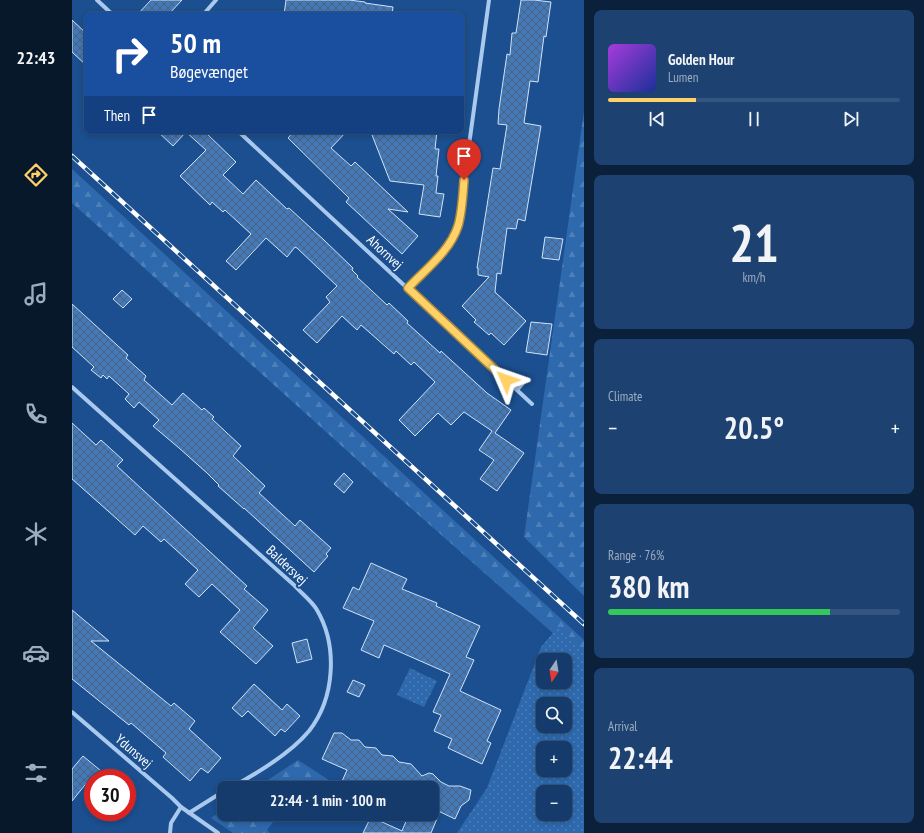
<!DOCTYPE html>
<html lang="en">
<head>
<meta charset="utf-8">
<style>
	:root { --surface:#143b6b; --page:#1d4271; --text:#f1f3f6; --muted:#9dadc1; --line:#33557e; --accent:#ffd166 }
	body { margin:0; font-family:"PT Sans Narrow",sans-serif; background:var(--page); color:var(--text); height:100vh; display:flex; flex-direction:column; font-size:15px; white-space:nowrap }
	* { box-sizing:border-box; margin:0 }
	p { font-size:13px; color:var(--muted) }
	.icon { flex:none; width:22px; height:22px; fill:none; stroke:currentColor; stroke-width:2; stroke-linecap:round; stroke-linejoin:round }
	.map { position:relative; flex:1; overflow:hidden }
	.side { display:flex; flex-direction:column; gap:10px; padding:10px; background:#0b203b; width:340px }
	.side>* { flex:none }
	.guide { position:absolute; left:12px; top:12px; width:380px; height:122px; border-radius:8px; box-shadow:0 2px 6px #0003,0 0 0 1px var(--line); background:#1a4fa0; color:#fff; overflow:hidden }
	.needle { width:26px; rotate:192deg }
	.controls { position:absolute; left:464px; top:653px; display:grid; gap:8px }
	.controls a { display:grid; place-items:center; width:36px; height:36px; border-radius:8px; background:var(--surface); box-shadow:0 2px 6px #0003,0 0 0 1px var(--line); font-size:20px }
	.speed { position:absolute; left:12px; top:769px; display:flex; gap:8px; font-size:20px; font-weight:700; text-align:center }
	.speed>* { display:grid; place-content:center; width:52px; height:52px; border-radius:50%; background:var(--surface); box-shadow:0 2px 6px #0003,0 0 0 1px var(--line); line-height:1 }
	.speed .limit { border:6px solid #d22; background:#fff; color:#111 }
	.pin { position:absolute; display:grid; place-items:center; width:34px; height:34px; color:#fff; margin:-41px -17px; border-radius:50% 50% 50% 0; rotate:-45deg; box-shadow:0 0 4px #0007 }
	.pin .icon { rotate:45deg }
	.me { position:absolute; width:44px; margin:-22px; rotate:313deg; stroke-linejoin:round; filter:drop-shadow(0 0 3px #0008) }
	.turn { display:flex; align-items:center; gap:14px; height:84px; padding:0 20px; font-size:18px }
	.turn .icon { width:52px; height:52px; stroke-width:2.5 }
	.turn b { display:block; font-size:28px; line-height:34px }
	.then { display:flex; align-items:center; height:38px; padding:0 20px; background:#0003; gap:8px; font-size:15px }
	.big { font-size:30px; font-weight:700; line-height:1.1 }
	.side .tile { flex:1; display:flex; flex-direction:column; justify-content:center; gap:6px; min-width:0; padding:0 14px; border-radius:8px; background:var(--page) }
	.side .dial { align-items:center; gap:0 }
	.dial b { font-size:52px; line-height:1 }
	.song { display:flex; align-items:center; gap:12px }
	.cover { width:48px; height:48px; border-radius:6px; background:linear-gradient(135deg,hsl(280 70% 55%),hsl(230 70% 35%)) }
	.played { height:4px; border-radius:2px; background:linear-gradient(90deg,var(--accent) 30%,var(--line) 30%) }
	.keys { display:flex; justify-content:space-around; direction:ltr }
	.heat { display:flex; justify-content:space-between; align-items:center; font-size:22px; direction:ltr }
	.charge { height:6px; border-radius:3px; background:linear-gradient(90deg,#34c759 76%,var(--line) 0) }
	.trip { position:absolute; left:145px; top:781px; width:222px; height:40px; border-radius:8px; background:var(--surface); box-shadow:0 2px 6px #0003,0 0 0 1px var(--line); font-weight:700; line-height:40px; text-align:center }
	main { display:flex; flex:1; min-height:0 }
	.tabs { display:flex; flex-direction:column; width:72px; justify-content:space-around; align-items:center; background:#08182b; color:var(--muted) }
	.tabs .icon { width:28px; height:28px }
	.tabs .selected { color:var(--accent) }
	.tabs b { font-size:18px; color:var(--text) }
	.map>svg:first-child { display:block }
	.forest { fill:url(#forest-firs) }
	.park { fill:url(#park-dots); fill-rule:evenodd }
	.building { fill:url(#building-cross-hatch); stroke:#cfe3fa }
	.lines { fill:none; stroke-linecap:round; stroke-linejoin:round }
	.street { stroke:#a9c9ee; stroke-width:4 }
	.rail-casing { stroke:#fff; stroke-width:4.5 }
	.rail { stroke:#1b4f8f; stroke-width:3; stroke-dasharray:9; stroke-linecap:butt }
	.route-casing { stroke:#a68842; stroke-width:10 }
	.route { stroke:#ffd166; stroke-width:7 }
	.labels { text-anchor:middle; stroke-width:4; stroke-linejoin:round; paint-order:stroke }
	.street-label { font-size:14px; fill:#fff; stroke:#1b4f8f }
</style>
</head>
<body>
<main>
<nav class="tabs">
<b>22:43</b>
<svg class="icon selected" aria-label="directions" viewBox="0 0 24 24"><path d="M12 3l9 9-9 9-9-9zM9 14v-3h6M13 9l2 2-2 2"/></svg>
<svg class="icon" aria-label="music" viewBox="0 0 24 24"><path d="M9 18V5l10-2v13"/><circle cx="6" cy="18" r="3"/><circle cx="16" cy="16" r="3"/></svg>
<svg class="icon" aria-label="phone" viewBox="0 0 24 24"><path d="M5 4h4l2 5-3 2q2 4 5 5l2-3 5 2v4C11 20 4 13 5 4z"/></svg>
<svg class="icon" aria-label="climate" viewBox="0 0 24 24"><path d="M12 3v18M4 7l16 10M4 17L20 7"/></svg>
<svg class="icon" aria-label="car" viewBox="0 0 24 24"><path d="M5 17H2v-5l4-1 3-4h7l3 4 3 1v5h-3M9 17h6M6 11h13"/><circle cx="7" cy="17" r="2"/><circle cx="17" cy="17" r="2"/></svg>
<svg class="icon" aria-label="filters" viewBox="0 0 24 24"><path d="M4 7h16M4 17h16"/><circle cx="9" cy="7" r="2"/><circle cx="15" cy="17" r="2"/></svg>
</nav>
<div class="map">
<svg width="512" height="833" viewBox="0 0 512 833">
	<defs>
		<pattern id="forest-firs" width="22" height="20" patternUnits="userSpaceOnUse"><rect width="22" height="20" fill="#2e69ad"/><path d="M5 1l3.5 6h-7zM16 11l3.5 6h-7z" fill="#4d80b9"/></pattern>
		<pattern id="park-dots" width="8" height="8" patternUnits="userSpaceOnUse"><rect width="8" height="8" fill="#2e69ad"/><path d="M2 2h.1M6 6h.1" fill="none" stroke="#4d80b9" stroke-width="1.8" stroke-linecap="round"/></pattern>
		<pattern id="building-cross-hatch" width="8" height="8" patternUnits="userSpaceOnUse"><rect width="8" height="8" fill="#4478b7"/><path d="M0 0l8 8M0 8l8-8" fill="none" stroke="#486282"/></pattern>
	</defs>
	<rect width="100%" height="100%" fill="#1b4f8f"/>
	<g class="forest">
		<path d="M512,111V596L452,537Z"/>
		<path d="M0,169L512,640V733L491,642L325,496L0,203Z"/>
		<path d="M226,760L260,782L259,788H184Z"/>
		<path d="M152,809V814H207L195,830L198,833H161L139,818Z"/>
	</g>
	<g class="park">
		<path d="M486,627L512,651V833H385L415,788L469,647ZM471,660H493V682H471ZM471,704H493V726H471ZM471,748H493V770H471ZM471,792H493V814H471Z"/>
		<path d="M338,668L365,681L352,707L325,695Z"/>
	</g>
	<g class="building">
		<path d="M79,0H110L96,15H65Z"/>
		<path d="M214,0H277L293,2V3L321,7L320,15H212Z"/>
		<path d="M449,0H462L479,2L474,37L472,36L466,82L458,81L452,123L469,126L453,221L446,219L444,229L435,228L429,274L425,273L423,292L454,321L432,345L419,333L417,335L402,322L404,320L390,306L417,277L406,275V268H405L421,168L428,169L435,125L426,124L427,109L435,54L438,55L440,33H444Z"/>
		<path d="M0,20L15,34V66L0,52Z"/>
		<path d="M85,131H132L164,162L151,175L171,194L184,180L215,209L217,208L252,240L281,268L280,270L286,276L285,277L315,305L317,303L336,321L335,323L368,353L369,351L415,393L439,410L423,433L452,453L425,491L408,479L422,460L407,450L420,431L392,412L379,425L366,413L343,436L327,420L363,382L342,362L339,365L324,351L322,354L289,325L285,330L270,316L245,343L231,330L258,302L254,297L265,286L225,248L223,247L215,257L194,238L164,270L154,261L179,234L153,210L151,212L140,202L138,205L108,176L134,150L114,132L101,146Z"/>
		<path d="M222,131H275L259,148L279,166L283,162L336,212L316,209L346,236L330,254L274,202L277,198L216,138Z"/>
		<path d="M311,131H365L363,149H367L364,176H366L364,193L372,194L368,217L347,214L352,185L318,181L300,135Z"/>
		<path d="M473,237L491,239L487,260L470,258Z"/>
		<path d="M50,290L60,299L51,308L41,299Z"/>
		<path d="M0,304L56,355L54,358L74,376L72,380L100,405L111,393L130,410L132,408L142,417L140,419L169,446L161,456L193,486L187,493L223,526L228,520L259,548L254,554L256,556L242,572L172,508V509L146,486L147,485L135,473L107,448L81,426L87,420L67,402L62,408L53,399L57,394L37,376L35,379L31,375L29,378L19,370L22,367L0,347Z"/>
		<path d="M459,322L480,324L475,355L454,352Z"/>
		<path d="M0,423L24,445L29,440L51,460L45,466L175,586L172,589L196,610L181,628L201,646L184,664L148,632L168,610L140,584L127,597L113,584L126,570L92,539L89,542L71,526L63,535L0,479Z"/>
		<path d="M272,473L281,482L272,493L262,484Z"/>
		<path d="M299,563L335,579L330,589L365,603L364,606L408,626L394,657L402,660L388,691L429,710L415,741L419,743L410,764L376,748L380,739L362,731L369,715L361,712L378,674L312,645L307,658L289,650L302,621L271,608L281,587L287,590Z"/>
		<path d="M0,610L37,641H19L99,706L102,703L123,721L117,729L149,758L136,773L129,768L118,781L91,757L94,753L59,723L57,725L0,679Z"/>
		<path d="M235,639L240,659L225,663L220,643Z"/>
		<path d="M281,680L293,685L287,697L275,692Z"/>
		<path d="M182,684L210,710L215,704L228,716L213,732L209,729L203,736L176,711L170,717L160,708Z"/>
		<path d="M262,733H270L279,740H287L293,747L304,748L310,755L321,756L327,762L339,764L350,776L357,773L361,774L369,782L377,786H388L399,790L397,800L389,806L383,819L360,808V788H267L275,770L250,759Z"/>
		<path d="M11,756L29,771L23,778H21L19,782L17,780L0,801V769Z"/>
		<path d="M337,814H367L359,833H291L299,817L330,831Z"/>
	</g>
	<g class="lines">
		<g class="street">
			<path d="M25,0L41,15"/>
			<path d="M131,15L144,0"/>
			<path d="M166,131L460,404"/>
			<path d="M336,288L372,250L379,241L386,225L417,0"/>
			<path d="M0,387L222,585C229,593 240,601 245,610C266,646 263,698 237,731C218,754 184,774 158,788"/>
			<path d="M445,390L453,381"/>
			<path d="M0,712L100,798L109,807L146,833"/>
			<path d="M117,813L152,791"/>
			<path d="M98,833L99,823L109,807"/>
		</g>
		<defs>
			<path id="rail" d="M0,156L512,624"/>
		</defs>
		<use href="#rail" class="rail-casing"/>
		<use href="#rail" class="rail"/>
	</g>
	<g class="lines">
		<defs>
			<path id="route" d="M392,180C391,194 390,213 386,226C378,251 354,269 336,288L434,380"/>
		</defs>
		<use href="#route" class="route-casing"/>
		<use href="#route" class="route"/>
	</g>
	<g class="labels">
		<g class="street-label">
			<text transform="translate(313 252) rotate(43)" y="5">Ahornvej</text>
			<text transform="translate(215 565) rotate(43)" y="5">Baldersvej</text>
			<text transform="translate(62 751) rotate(41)" y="5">Ydunsvej</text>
		</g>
	</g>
</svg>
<div class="controls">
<a><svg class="needle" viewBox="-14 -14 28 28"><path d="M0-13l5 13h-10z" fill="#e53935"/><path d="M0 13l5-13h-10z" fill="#9dadc1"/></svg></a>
<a><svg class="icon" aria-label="search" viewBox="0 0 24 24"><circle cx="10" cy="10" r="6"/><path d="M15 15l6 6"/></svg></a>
<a>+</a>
<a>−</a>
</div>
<div class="speed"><div class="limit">30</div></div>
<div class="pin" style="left:392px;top:180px;background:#d93025"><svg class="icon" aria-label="arrive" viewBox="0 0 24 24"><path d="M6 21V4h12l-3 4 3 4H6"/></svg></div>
<svg class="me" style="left:434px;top:380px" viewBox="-20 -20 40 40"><path d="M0-17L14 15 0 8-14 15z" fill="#ffd166" stroke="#fff" stroke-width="4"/></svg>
<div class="trip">22:44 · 1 min · 100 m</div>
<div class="guide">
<div class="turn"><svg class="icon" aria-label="right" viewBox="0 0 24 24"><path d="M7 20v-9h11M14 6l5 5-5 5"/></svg><div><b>50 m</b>Bøgevænget</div></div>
<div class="then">Then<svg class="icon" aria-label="arrive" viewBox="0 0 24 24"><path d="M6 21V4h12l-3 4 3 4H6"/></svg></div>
</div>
</div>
<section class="side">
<div class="tile">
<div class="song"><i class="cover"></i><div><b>Golden Hour</b><p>Lumen</p></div></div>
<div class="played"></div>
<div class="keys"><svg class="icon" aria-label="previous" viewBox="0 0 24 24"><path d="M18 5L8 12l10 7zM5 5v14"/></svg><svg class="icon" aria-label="pause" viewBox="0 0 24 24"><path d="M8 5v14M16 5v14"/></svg><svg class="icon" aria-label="next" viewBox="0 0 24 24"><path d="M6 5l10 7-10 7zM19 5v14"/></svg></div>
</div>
<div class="tile dial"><b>21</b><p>km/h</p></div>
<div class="tile"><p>Climate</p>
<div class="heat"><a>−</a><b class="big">20.5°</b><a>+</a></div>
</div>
<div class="tile"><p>Range · 76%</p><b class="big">380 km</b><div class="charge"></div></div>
<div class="tile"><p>Arrival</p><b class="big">22:44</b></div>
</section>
</main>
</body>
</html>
